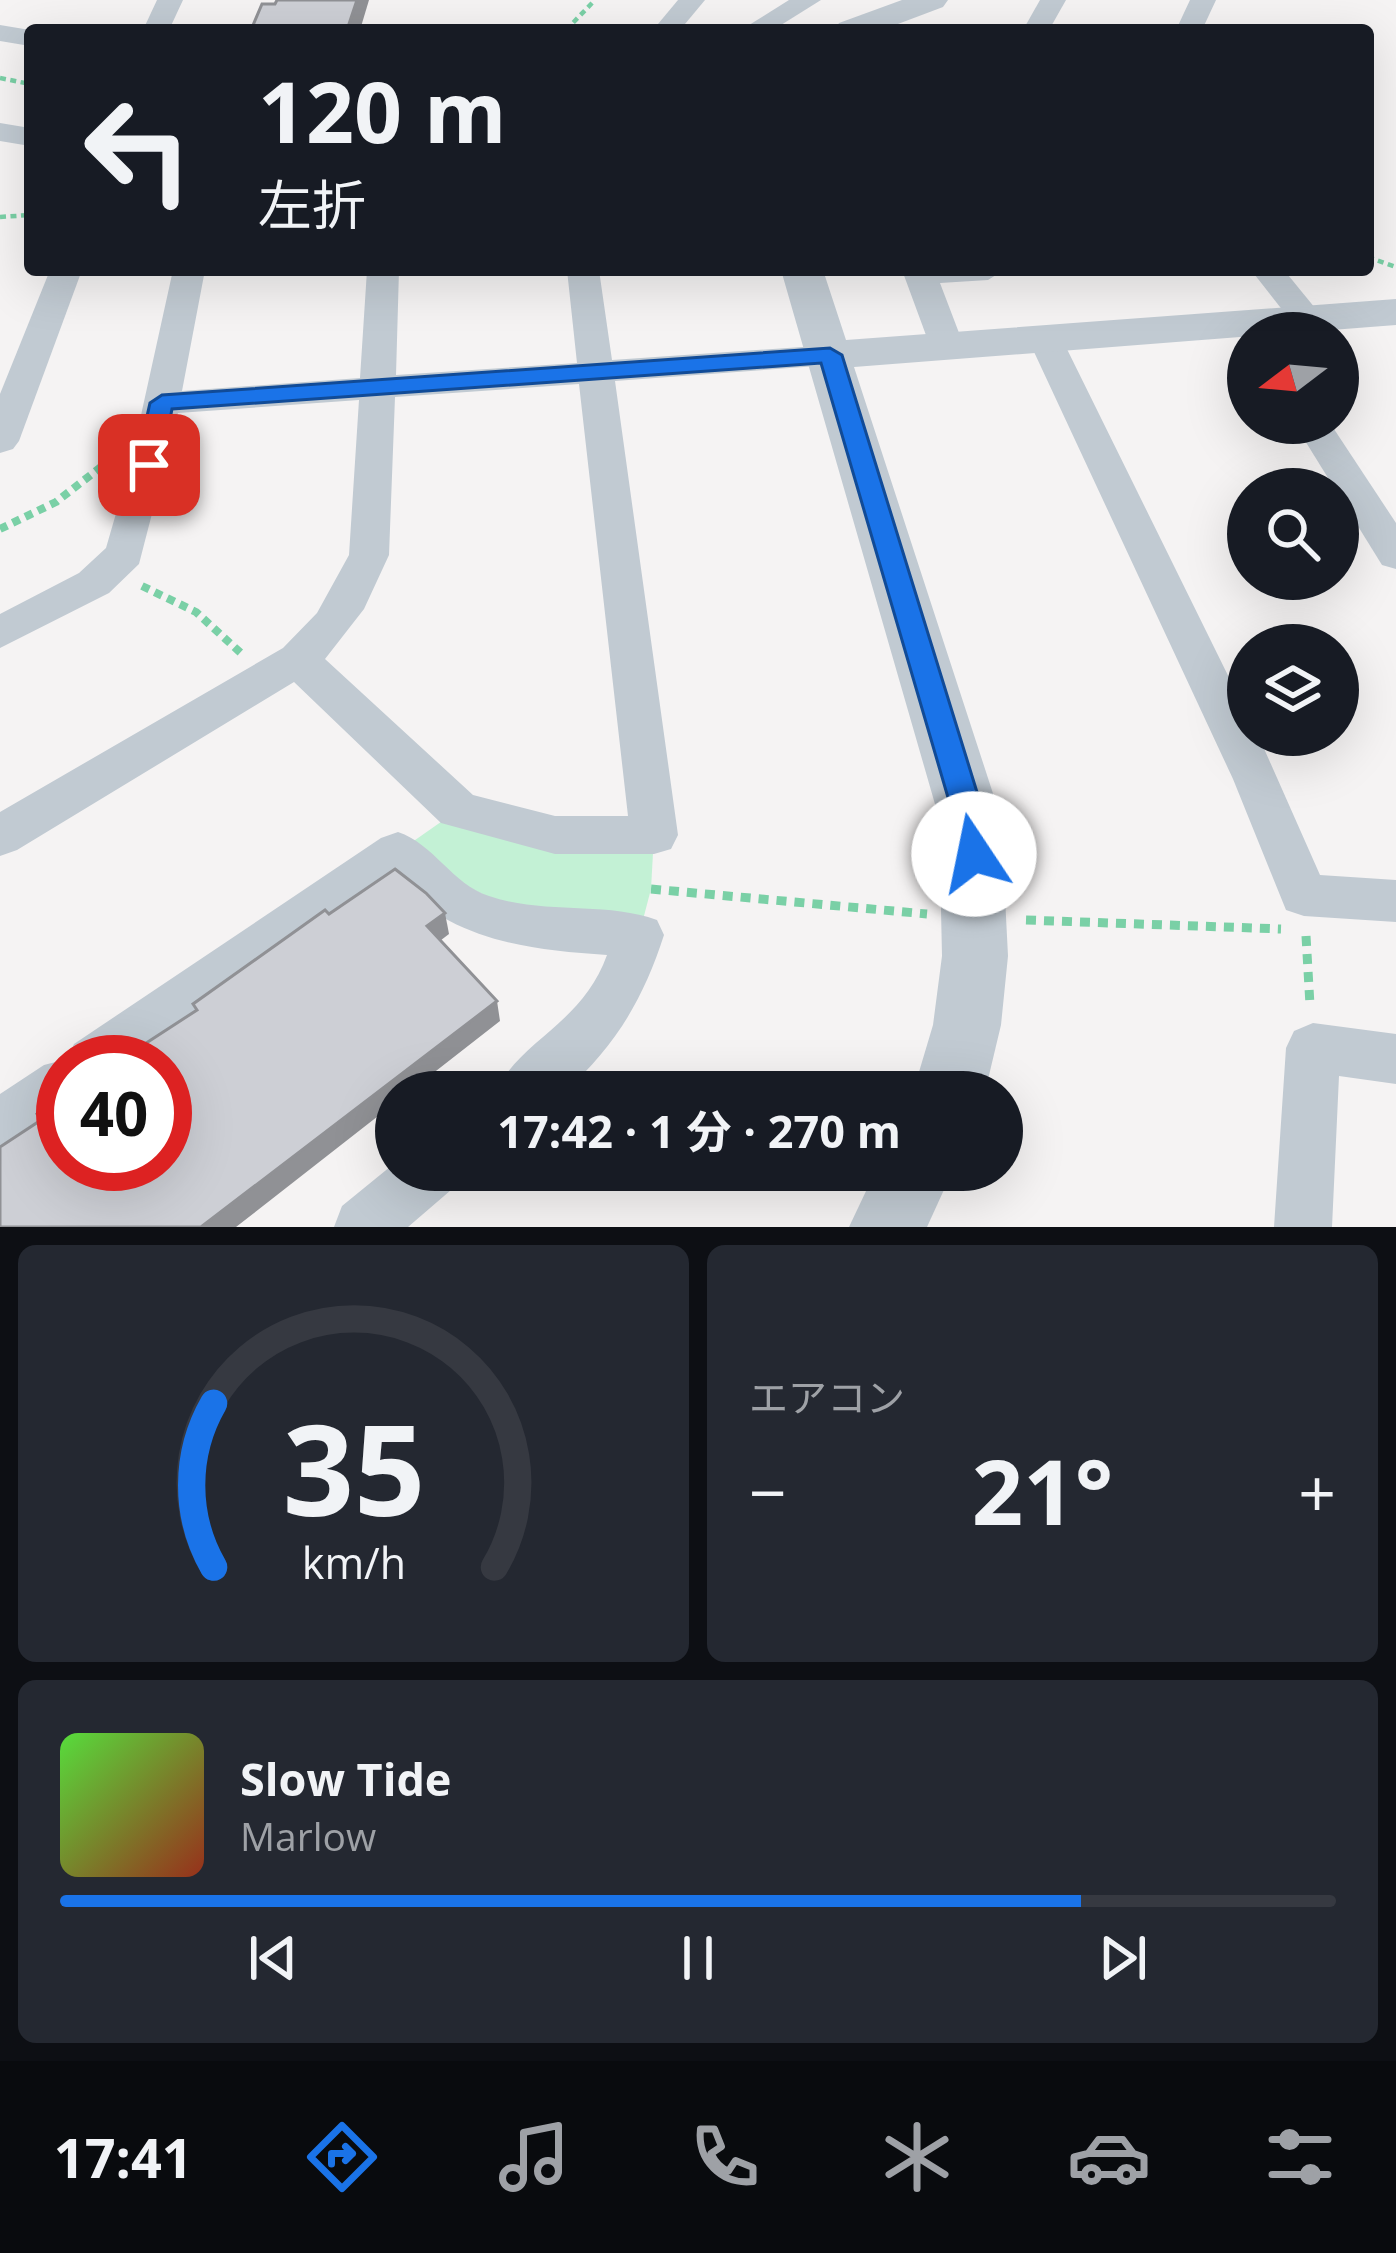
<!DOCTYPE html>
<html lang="ja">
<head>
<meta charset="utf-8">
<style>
	:root { --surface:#171b24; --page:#242831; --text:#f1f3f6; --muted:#9ea1a6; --line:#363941; --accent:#1a73e8 }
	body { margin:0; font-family:"Open Sans","Noto Sans JP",sans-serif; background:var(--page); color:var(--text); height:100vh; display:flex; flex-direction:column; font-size:45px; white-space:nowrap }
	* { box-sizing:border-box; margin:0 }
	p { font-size:39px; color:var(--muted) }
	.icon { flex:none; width:66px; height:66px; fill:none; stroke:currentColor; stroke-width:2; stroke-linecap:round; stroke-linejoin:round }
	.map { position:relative; height:1227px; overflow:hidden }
	.sheet { display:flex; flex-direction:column; gap:18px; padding:18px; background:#0d0f14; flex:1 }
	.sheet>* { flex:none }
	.banner { position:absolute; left:24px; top:24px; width:1350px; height:252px; border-radius:12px; box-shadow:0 12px 48px #0002; background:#171b24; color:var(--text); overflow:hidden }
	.needle { width:78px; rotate:254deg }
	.tools { position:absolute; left:1227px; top:312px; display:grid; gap:24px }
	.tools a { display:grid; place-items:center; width:132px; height:132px; border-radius:50%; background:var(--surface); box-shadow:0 12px 48px #0002; font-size:60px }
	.speed { position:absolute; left:36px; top:1035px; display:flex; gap:24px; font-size:60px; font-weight:700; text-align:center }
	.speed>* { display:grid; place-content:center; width:156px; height:156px; border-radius:50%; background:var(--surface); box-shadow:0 12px 48px #0002; line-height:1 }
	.speed .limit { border:18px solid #d22; background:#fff; color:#111 }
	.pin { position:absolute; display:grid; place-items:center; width:102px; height:102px; color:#fff; margin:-51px; border-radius:24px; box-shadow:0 6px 18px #0006 }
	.me { position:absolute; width:132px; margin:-66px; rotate:349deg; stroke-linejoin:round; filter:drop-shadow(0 0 9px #0008) }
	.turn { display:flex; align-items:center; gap:42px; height:252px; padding:0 36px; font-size:54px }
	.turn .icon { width:156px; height:156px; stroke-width:2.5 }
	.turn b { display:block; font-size:84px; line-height:102px }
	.big { font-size:90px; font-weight:700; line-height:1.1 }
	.sheet .card { flex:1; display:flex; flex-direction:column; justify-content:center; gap:18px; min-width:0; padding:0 42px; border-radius:18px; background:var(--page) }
	.sheet .dial { align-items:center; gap:0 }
	.dial svg { height:312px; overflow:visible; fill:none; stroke:var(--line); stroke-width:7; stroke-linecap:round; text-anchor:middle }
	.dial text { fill:var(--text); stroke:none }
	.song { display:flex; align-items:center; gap:36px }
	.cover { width:144px; height:144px; border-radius:18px; background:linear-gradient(135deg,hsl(110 70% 55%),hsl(10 70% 35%)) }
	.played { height:12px; border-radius:6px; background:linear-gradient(90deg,var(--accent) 80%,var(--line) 80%) }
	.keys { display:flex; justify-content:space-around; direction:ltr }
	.heat { display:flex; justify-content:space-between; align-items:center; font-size:66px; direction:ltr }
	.sheet .tiles { flex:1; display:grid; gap:18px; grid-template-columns:1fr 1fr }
	.card:last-child { grid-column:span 2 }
	.trip { position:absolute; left:375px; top:1071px; width:648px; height:120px; border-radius:60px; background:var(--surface); box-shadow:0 12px 48px #0002; font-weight:700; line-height:120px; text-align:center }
	.tab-bar { display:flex; height:192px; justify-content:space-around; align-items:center; background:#090b0e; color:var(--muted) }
	.tab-bar .icon { width:84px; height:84px }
	.tab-bar .selected { color:var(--accent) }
	.tab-bar b { font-size:54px; color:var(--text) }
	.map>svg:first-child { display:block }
	.green { fill:#c3f1d5 }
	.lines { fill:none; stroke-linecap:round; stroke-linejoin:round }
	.path-far2 { stroke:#7ad0a6; stroke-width:4.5; stroke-dasharray:6 4.5; stroke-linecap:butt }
	.path-far1 { stroke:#7ad0a6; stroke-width:8; stroke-dasharray:8 6; stroke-linecap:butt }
	.path { stroke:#7ad0a6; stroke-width:9; stroke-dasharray:10 8; stroke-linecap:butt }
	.minor { fill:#c1cad2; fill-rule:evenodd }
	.tertiary { fill:#c1cad2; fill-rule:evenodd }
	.shaded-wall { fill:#909195 }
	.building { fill:#cdcfd5; stroke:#909195; stroke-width:3 }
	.route { fill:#1a73e8; stroke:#114b97; stroke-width:3 }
</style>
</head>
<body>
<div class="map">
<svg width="1396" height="1227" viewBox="0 0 1396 1227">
	<rect width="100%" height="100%" fill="#f5f3f3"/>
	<path class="green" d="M458,810L654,835L651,889L639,935L551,928L398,852Z"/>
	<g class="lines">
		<g class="path-far2">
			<path d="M566,30L595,0"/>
			<path d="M0,78L30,84"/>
			<path d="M0,217L30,215"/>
			<path d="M1368,257L1396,267"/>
		</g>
		<g class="path-far1">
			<path d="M0,529L56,502L110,460"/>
			<path d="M142,586L196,612L243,655"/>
		</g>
		<g class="path">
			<path d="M651,889L927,914"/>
			<path d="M1026,920L1281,929"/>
			<path d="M1306,936L1310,1005"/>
		</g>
		<g class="minor">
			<path d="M157,0H183L169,30H143Z"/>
			<path d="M678,0H705L680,30H653Z"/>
			<path d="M789,0H821L773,30H741Z"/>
			<path d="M1040,0H1066L1049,30H1023Z"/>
			<path d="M1190,0H1216L1202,30H1176Z"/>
			<path d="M0,25L30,30V46L0,41Z"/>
			<path d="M0,123L30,128V146L0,141Z"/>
			<path d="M50,270H82L19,441L13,449L0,453V394Z"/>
			<path d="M173,270H205L182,391L360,378L367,270H399L396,375L577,363L567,270H599L612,360L831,345L843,348L848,355L843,362L831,365L615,381L678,835L671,849L654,854H555L441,823L294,682L17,850L0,856V812L283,648L317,613L349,555L359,400L178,413L139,564L109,593L0,648V614L79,573L106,548L130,465ZM579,384L628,816H555L473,795L325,659L364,609L389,555L395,397Z"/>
			<path d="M902,270H1004L988,280L940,283L964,346L959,353H935L930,346Z"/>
			<path d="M1251,270H1284L1324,319L1319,326H1295Z"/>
			<path d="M1045,329L1057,332L1062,339L1248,716V735H1258L1320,875L1396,880V922L1304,916L1286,910L1233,779L1028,339L1033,332Z"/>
			<path d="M1294,423H1330L1396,523V569L1382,565Z"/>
			<path d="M398,832C434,844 452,884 489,896C544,915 604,901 657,920L664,935C643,1000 615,1047 564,1092H496C519,1040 582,1025 607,955C526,950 453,940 395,880L137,1062H63V1115L0,1153V1094L44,1065L67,1059L74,1044L381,838Z"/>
			<path d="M1313,1023L1396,1034V1084L1339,1076L1332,1227H1274L1286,1048L1294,1031Z"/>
			<path d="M396,1162V1170H460L451,1190L408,1227H334L342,1206Z"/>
		</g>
		<g class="tertiary">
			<path d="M902,0H948L943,7L882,30H834L839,23Z"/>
			<path d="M781,270H823L846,340L1396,299V325L854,367L1001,818L1008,956L1001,1025L985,1092H913L933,1025L942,956L939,818Z"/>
			<path d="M876,1170H953L927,1227H849Z"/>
		</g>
	</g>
	<g class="shaded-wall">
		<path d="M357,0H369L360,30H347Z"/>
		<path d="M445,913L449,934L432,947L427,926Z"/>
		<path d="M497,1001L500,1021L409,1092H396V1102L236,1227H201Z"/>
	</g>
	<g class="building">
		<path d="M277,0H357L347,30H251L262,4H275Z"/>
		<path d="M395,869L426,893L445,913L427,926L497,1001L201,1227H0V1147L41,1120L37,1114L63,1097V1164H165V1062H117L197,1010L193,1004L325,910L329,914Z"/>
	</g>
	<path class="route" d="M830,348L842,355L985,818L990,854L985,863L974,866L963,863L954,818L821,363L172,409L161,465L149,473L136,465L150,403L162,395Z"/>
</svg>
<div class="tools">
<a><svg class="needle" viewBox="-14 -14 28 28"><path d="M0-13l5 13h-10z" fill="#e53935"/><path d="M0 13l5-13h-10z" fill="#9ea1a6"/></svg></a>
<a><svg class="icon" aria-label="search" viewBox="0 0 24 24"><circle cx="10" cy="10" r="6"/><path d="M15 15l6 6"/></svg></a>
<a><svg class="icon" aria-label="layers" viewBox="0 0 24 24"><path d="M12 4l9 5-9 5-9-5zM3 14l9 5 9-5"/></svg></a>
</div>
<div class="speed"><div class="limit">40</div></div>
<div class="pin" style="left:149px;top:465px;background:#d93025"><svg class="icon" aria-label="arrive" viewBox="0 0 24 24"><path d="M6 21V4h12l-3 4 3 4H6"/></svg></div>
<svg class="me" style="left:974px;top:854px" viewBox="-20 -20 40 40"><circle r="19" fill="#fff"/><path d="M0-13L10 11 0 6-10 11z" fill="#1a73e8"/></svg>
<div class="trip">17:42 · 1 分 · 270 m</div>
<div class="banner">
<div class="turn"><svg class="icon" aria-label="left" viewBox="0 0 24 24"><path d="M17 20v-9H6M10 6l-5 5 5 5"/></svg><div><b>120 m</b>左折</div></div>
</div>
</div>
<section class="sheet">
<div class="tiles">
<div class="card dial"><svg viewBox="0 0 100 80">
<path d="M14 69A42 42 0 1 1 86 69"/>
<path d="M14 69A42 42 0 0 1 14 27" stroke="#1a73e8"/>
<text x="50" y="56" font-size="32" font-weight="700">35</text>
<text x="50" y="72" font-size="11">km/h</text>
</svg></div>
<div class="card"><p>エアコン</p>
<div class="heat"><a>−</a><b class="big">21°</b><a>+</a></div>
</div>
<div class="card">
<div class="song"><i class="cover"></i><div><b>Slow Tide</b><p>Marlow</p></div></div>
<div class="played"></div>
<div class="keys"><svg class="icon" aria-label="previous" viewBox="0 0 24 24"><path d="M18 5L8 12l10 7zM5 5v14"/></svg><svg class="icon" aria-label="pause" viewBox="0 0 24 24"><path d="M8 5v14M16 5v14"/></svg><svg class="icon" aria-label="next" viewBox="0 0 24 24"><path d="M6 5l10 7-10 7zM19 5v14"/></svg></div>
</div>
</div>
</section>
<nav class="tab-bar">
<b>17:41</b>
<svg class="icon selected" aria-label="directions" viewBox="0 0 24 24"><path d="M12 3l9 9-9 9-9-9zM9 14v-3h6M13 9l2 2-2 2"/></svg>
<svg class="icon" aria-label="music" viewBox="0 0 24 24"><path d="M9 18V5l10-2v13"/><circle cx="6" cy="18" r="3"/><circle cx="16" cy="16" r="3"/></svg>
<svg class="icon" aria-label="phone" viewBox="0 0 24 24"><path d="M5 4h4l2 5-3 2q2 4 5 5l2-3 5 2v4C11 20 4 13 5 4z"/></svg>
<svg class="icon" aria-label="climate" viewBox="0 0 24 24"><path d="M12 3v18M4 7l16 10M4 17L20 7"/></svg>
<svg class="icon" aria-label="car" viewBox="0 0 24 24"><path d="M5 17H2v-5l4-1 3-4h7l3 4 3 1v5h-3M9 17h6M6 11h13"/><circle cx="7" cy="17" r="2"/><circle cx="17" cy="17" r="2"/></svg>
<svg class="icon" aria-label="filters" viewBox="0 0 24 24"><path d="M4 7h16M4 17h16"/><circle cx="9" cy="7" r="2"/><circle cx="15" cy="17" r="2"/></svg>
</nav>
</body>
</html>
